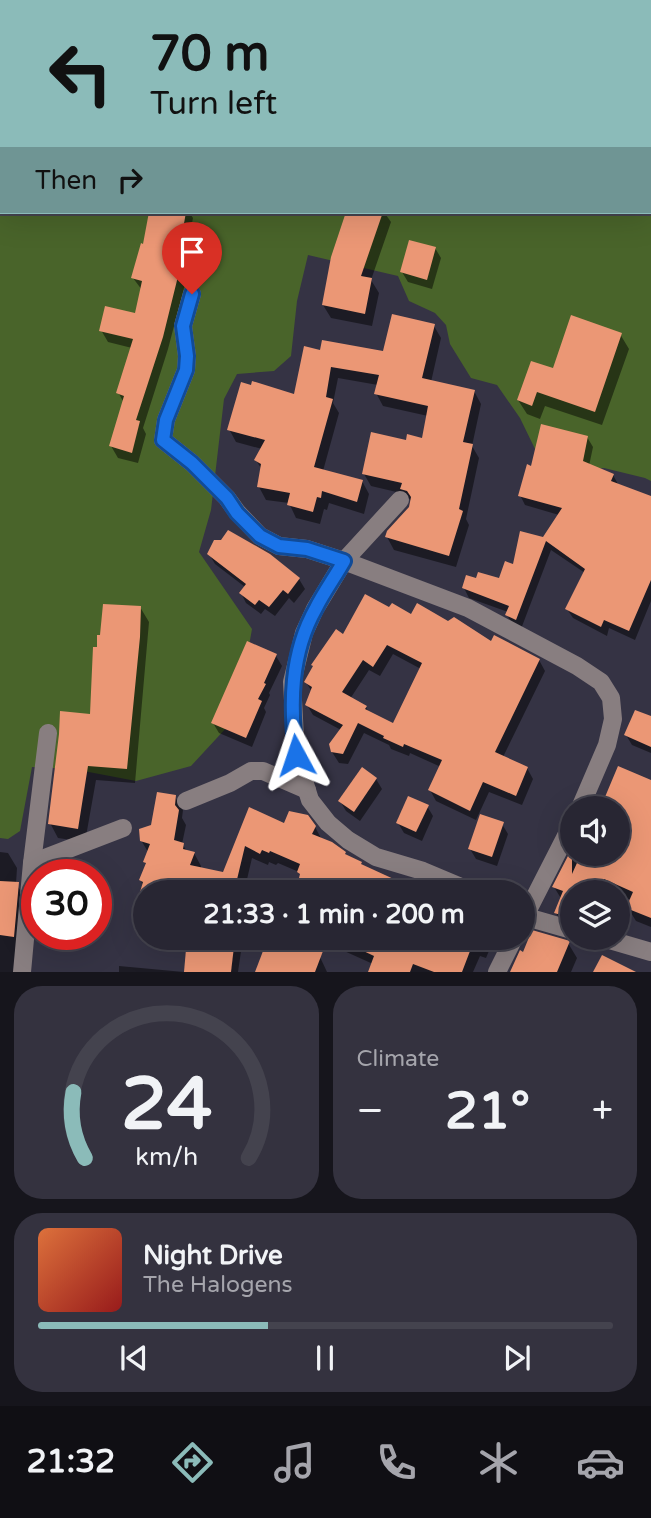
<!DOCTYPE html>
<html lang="en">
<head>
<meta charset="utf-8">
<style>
	:root { --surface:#282633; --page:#34323f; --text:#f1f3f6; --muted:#a5a5ac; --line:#44434e; --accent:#8bbbb9 }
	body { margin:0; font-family:"Varela Round",sans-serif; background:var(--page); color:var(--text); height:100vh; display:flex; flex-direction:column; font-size:26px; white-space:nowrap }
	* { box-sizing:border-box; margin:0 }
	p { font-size:23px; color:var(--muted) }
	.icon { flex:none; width:38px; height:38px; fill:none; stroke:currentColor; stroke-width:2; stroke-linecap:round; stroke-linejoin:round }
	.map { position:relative; height:972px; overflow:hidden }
	.sheet { display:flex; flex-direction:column; gap:14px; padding:14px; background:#16151c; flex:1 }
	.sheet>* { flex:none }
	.top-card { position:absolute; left:0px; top:0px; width:651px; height:214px; box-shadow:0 7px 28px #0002,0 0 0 2px var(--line); background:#8bbbb9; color:#111; overflow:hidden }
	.tools { position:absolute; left:560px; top:796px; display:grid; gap:14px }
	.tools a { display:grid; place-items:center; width:70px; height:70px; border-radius:50%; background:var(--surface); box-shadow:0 7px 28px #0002,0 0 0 2px var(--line); font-size:35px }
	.speed { position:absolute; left:21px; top:859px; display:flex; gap:14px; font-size:35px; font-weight:700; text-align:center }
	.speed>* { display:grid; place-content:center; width:91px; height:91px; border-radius:50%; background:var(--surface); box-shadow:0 7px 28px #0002,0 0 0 2px var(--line); line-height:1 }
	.speed .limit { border:10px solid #d22; background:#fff; color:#111 }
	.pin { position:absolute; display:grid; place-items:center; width:60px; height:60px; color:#fff; margin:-72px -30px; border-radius:50% 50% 50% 0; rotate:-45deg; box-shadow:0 0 7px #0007 }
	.pin .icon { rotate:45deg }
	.me { position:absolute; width:77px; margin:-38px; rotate:355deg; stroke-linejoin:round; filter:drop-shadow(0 0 5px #0008) }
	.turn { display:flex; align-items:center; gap:24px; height:147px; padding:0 35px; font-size:32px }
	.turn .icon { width:91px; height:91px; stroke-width:2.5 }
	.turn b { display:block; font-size:49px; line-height:60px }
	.then { display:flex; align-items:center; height:66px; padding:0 35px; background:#0003; gap:14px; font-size:26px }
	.big { font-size:52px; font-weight:800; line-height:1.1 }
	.sheet .widget { flex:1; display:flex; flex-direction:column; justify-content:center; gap:10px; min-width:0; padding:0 24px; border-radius:28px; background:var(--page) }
	.sheet .dial { align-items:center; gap:0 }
	.dial svg { height:182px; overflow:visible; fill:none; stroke:var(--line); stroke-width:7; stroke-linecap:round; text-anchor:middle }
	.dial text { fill:var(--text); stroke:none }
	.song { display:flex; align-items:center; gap:21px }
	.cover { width:84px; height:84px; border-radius:10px; background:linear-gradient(135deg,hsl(20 70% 55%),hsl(0 70% 35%)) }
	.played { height:7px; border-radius:4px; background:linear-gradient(90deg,var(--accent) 40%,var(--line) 40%) }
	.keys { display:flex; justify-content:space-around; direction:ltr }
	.heat { display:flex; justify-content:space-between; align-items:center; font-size:38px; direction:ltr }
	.sheet .tiles { flex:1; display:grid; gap:14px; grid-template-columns:1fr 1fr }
	.widget:last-child { grid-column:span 2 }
	.trip { position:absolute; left:133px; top:880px; width:402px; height:70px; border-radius:35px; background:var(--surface); box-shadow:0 7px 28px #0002,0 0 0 2px var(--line); font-weight:800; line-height:70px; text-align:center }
	.tabs { display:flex; height:112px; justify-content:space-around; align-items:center; background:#100f14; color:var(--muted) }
	.tabs .icon { width:49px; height:49px }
	.tabs .current { color:var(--accent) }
	.tabs b { font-size:32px; color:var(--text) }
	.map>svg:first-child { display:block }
	.green { fill:#49642a; fill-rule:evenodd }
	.shadow { fill:#0007; fill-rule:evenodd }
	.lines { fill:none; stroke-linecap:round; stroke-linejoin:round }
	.stream { stroke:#2a6978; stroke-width:6 }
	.building { fill:#eb9775; fill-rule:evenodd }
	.minor { stroke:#887e80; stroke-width:18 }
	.route-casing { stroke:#114b97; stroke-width:18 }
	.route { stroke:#1a73e8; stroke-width:12 }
</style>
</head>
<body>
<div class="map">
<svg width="651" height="972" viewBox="0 0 651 972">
	<rect width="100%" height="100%" fill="#353344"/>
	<path class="green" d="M0,0H651V481L645,478L604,468L572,471L536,451L520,418L497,385L471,378L450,344L446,325L435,313L409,301L398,276L308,255L297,301L291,356L274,371L237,374L224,399L211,510L199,552L252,629L245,668L228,726L191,766L136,781L73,769L32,767L20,831L8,839L0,838ZM2,2H649V212H2Z"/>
	<g class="shadow">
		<path d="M18,0H37L38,2H16Z"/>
		<path d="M2,12V57L0,54Z"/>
		<path d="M151,212H189L193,218L186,254L191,261L168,349L143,428L146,434L138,463L118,458L111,446L124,403L118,392L132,348L108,342L101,330L137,315L142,290L133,278L145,246Z"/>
		<path d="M348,212H384L391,222L371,280L379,293L372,326L331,318L323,305L333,257Z"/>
		<path d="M435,248L441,258L432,289L408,282L402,272Z"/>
		<path d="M434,326L441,338L431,382L474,391L481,404L472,446L479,458L466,519L469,525L456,567L394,550L387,537L410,508L412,502L405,494L371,486L364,474L407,442L423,440L428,416L383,406L376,393L378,385L338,378L333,403L339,413L323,471L362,481L369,494L364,514L329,503L327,510L324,509L320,524L296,518L289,503L266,500L259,487L262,470L256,460L262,449L236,442L229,429L296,396L322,352L385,353Z"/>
		<path d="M620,334L629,349L602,425L545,406L540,419L527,414L518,400L554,371Z"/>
		<path d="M587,437L593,447L589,466L613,475L619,486L651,498V601L635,640L609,628L607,636L573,618L567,609L585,573L551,550L521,629L512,624L507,615L508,612L469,598L464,588L500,581L544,539L559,515L525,505L520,495L532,468Z"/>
		<path d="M209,554L269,555L299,579L305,589L294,603L289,598L275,616L265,609L261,614L246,603L241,593L245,587L215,564Z"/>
		<path d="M140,607L149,622L135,783L96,780L85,842L58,838L50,823L91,716L98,649Z"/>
		<path d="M390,610L539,660L545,671L503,757L527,768L533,779L522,805L489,792L476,820L436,801L430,790L441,767L410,753L409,756L391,749L389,745L364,733L348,764L339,763L332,752L341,730L313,715L307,705L312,692L306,682L343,637ZM393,654L421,669L393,725L369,713L366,707L350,699L369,670L380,676Z"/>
		<path d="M276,656L282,666L269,693L270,695L264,708L266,712L252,747L219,733L213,723Z"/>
		<path d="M651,718V753L632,745L626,735Z"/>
		<path d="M376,779L382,789L360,821L346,811L340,801Z"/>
		<path d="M651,785V927L636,921L628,908L631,900L611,891L572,892V929L564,926L556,913L562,900L554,887L572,852L618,854V808H612L607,797Z"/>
		<path d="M175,797L183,810L182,818L186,825L182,844L187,851L194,853L201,866V869L224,874L250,810L285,826L315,827L322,840L346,857L360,863L363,867L409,889L410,887L424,892H311L299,872L278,863L276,865L269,862L268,865L252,858L244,892H145V897L141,880L147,866L145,862L148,852L141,840Z"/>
		<path d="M427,806L433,816L422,841L404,833L398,823Z"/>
		<path d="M502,824L508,834L497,866L476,859L470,849Z"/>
		<path d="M0,852L8,853L17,868L16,884L26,899L20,972H0Z"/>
		<path d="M189,938H243L238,972H186Z"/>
		<path d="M270,938L320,957L327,972H257Z"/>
		<path d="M336,938H499L494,948L491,946L486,958L480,956L473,972H370L373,964L342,950Z"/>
		<path d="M568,943L577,958L571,972H513Z"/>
		<path d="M119,966L184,972H119Z"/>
	</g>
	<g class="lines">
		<g class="stream">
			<path d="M98,2L99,0"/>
			<path d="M0,123H2"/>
		</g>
	</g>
	<g class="building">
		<path d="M149,212H186L180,247L185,248L163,337L136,420L140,421L132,453L109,446L124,396L116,393L133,339L99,331L105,306L135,313L142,281L131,278L141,243L143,244Z"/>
		<path d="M346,212H383L361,276L372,278L365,314L322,305L331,257Z"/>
		<path d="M409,240L436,247L427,280L400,272Z"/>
		<path d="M392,314L435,324L422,378L475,390L463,442L473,444L459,509L463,511L449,556L385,537L387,531L409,507L411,497L407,491L400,489L402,483L362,474L371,432L406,440L407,434L422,438L428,406L374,394L379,375L331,367L326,397L333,399L314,467L363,480L357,502L322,491L321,498L317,497L313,512L287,505L290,493L257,487L261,464L254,460L265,440L227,430L241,382L251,385L252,381L294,394L304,346L320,350L322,340L383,351Z"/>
		<path d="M571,315L622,333L595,412L537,392L532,406L517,400L531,361L553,368Z"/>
		<path d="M541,424L588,436L583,461L614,474L611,481L651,496V580L629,631L604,620L601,627L565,609L585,569L546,541L516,620L505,615L509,606L462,588L466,575L476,578L478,572L499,578L505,561L513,564L520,531L543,537L562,508L518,496L527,464L531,466Z"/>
		<path d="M228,530L270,554L300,578L288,594L283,590L269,607L259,600L255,605L239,593L246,584L207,554L214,540H221Z"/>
		<path d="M365,594L389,607L392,603L411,614L417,603L448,621L454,617L491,641L494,635L540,659L495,752L528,767L516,796L483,782L470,811L428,790L442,760L404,744L403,747L383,738L384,736L358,723L343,754L331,752L329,744L343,725L305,705L312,687L304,682L313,666L311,665L336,629L343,634ZM387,645L422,663L393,723L365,709L367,706L342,692L363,660L373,667Z"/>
		<path d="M103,604L141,606L140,637L127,769L88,766L78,829L48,824L59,734L60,711L90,714L93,647H97V635H100Z"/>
		<path d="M247,641L277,654L264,683L266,684L258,699L262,701L246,738L211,723Z"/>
		<path d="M635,710L651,716V747L624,735Z"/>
		<path d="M618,766L651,780V918L626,908L633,892L604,879L599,892H572V918L554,913L563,891L552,887L569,854H572V874L581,854H618V803L605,797Z"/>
		<path d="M362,767L377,778L354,812L338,801Z"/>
		<path d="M157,792L176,795L175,805L179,810L174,840L184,843L183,849L195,852L190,865L223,872L249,807L284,823L289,811L308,815L316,826L312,834L332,842L346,852L345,854L362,862L361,864L422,892H336L299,878L300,874L297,872L300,864L270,851L269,853L262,850L260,854L245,846L234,892H140L143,882L139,880L146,863L143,862L150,844L140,841L139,829L151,825Z"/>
		<path d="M408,796L429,805L416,832L396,823Z"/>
		<path d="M480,814L504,822L492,857L468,849Z"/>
		<path d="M0,881L19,882L14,937L0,935Z"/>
		<path d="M532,930L570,941L557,972H510L520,950L523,952Z"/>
		<path d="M187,938H235L231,972H184Z"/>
		<path d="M268,938H328L315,972H255Z"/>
		<path d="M336,938H475L462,972H434L413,964L410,972H368L374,956Z"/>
		<path d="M602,955L636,972H593Z"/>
	</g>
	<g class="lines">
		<g class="minor">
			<path d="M192,294L183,326L187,356L186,370L166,420L163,440L192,463L227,498L237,512L260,536L279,546L307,549L344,561L468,608L577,666L601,682L611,698L613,719L607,745L580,808"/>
			<path d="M400,500L344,561L315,609L304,633L292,682L296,755L310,800L328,823L348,840L376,857L423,871L473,892"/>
			<path d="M186,801L230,783L251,771H263L307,790"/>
			<path d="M32,863L123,828"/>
			<path d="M523,916L572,930"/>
			<path d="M523,920L572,824"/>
			<path d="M603,938L651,952"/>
			<path d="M22,972L32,863L48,733"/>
			<path d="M497,972L514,938"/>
		</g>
	</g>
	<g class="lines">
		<defs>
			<path id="route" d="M192,294L183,326L187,356L186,370L166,420L163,440L192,463L227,498L237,513L260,536L279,546L307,549L344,561C335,577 324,592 316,608C290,654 290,704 296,755"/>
		</defs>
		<use href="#route" class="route-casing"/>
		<use href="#route" class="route"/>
	</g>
</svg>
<div class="tools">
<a><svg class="icon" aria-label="sound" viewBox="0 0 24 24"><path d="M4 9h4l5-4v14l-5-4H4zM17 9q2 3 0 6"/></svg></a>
<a><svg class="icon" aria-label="layers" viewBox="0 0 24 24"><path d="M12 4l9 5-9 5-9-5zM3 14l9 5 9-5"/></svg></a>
</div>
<div class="speed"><div class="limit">30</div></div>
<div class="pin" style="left:192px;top:294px;background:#d93025"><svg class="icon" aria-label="arrive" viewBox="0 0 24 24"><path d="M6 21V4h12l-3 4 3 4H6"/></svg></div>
<svg class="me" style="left:296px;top:755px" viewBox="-20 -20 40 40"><path d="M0-17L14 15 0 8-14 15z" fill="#1a73e8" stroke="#fff" stroke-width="4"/></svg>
<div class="trip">21:33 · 1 min · 200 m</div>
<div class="top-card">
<div class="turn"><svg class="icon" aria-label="left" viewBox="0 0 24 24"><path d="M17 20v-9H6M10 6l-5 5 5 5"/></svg><div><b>70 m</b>Turn left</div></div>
<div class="then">Then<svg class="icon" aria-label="right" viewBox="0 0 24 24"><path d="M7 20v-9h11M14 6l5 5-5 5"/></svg></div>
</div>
</div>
<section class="sheet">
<div class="tiles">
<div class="widget dial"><svg viewBox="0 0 100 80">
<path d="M14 69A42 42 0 1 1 86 69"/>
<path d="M14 69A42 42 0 0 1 9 40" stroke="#8bbbb9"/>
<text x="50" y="56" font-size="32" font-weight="700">24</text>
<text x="50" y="72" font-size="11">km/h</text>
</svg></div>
<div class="widget"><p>Climate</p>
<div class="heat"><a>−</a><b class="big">21°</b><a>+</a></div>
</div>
<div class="widget">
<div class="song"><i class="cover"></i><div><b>Night Drive</b><p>The Halogens</p></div></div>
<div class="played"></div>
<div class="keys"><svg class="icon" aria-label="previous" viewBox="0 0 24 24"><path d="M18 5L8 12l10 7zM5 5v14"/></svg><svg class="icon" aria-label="pause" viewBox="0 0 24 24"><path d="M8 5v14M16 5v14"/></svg><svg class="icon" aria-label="next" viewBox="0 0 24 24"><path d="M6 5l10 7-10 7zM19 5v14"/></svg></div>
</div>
</div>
</section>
<nav class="tabs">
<b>21:32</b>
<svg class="icon current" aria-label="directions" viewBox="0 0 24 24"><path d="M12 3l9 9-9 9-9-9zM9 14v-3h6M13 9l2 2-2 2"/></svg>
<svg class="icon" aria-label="music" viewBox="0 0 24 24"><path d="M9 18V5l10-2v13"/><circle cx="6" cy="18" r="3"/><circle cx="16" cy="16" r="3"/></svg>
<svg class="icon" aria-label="phone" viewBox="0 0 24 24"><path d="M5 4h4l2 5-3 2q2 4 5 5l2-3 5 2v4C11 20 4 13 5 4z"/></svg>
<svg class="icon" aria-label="climate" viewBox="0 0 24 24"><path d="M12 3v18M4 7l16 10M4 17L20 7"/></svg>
<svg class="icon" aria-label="car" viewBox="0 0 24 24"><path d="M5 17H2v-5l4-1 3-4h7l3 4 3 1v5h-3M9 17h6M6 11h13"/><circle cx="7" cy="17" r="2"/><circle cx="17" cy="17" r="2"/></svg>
</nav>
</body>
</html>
